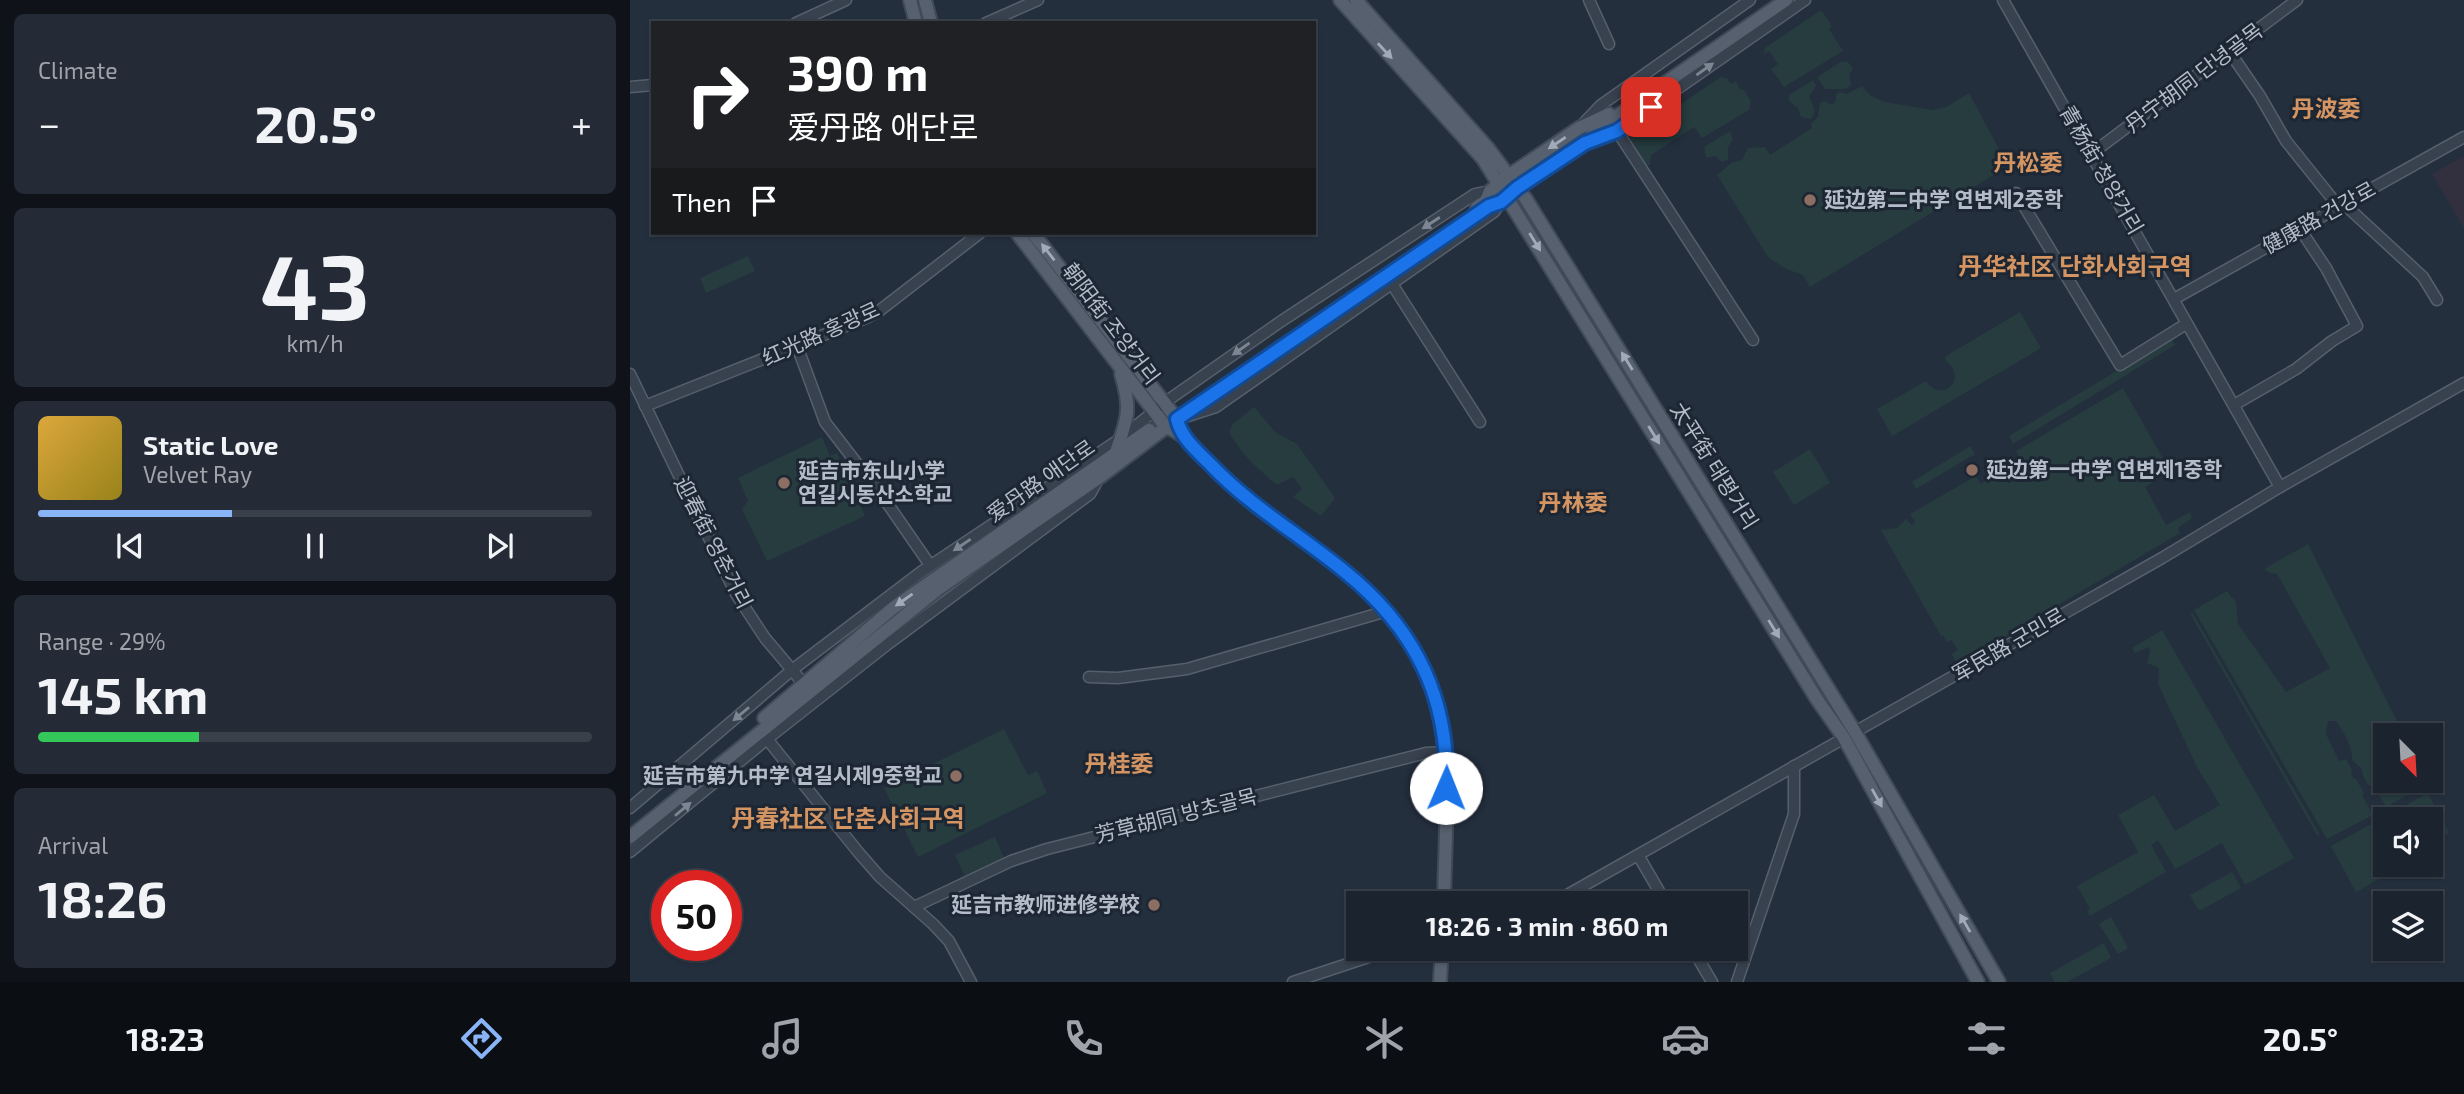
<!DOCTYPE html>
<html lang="en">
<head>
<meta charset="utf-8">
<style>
	:root { --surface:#1b232e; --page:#242b36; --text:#f1f3f6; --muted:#a0a4aa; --line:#39404a; --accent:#8ab4f8 }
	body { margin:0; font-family:"Exo 2","Noto Sans SC","Noto Sans KR",sans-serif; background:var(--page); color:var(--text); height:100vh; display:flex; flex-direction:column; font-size:26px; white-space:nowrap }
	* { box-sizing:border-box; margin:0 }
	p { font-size:23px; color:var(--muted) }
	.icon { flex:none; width:38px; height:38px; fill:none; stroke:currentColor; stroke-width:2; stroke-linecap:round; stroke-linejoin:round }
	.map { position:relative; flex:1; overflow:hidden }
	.panel { display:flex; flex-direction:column; gap:14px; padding:14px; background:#0f1319; width:630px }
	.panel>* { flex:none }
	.banner { position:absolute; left:21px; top:21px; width:665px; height:214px; border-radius:0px; box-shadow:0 2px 5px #0004,0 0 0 2px var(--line); background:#202124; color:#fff; overflow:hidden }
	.needle { width:46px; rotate:156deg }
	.buttons { position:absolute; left:1743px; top:723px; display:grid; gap:14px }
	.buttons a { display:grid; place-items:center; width:70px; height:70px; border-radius:0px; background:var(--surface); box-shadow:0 2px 5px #0004,0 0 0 2px var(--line); font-size:35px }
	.speed { position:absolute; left:21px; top:870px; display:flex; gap:14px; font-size:35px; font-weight:700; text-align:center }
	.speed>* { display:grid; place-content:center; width:91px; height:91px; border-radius:50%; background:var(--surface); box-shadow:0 2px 5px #0004,0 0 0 2px var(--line); line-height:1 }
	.speed .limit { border:10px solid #d22; background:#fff; color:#111 }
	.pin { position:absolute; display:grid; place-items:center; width:60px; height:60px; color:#fff; margin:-30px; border-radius:14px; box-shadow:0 4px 10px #0006 }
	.me { position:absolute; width:77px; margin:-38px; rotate:1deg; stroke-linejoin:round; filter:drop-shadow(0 0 5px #0008) }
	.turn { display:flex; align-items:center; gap:24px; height:147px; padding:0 21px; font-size:32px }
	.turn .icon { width:91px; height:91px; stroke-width:2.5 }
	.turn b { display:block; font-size:49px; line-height:60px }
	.then { display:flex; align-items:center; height:66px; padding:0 21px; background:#0003; gap:14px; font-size:26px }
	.big { font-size:52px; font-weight:700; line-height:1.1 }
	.panel .card { flex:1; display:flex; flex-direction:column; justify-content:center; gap:10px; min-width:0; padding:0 24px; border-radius:10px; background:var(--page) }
	.panel .dial { align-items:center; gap:0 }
	.dial b { font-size:91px; line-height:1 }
	.song { display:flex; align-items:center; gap:21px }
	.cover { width:84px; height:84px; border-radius:10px; background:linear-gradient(135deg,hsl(40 70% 55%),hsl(50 70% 35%)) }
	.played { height:7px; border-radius:4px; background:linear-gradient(90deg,var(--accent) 35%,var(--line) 35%) }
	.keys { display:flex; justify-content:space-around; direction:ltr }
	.heat { display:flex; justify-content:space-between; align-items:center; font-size:38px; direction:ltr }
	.charge { height:10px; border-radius:5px; background:linear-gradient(90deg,#34c759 29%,var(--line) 0) }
	.trip { position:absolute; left:716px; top:891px; width:402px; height:70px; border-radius:0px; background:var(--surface); box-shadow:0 2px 5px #0004,0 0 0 2px var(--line); font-weight:700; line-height:70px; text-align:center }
	.tab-bar { display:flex; height:112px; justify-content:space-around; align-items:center; background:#0b0e12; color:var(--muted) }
	.tab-bar .icon { width:49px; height:49px }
	.tab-bar .current { color:var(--accent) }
	.tab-bar b { font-size:32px; color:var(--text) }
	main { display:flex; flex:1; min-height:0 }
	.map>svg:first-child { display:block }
	.medical { fill:#32303f }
	.green { fill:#263c3f }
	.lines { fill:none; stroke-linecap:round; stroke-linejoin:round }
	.minor-casing { stroke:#565f6c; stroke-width:13 }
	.major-casing { stroke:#414a57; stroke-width:16 }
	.minor { stroke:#38414e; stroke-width:10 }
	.major { stroke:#56606e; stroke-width:12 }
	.oneway { fill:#a1aab7 }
	.oneway2 { fill:#7c8592 }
	.route-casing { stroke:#114b97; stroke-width:18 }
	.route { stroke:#1a73e8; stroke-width:12 }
	.education-dot { fill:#8d6e63; stroke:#1d2633; stroke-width:2.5 }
	.labels { text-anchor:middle; stroke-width:6; stroke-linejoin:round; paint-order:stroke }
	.street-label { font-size:21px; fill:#b4bcc9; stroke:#1d2633 }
	.poi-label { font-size:21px; font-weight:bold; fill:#b4bcc9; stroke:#1d2633; text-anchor:start }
	.neighbourhood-label { font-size:23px; font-weight:bold; fill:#d59563; stroke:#1d2633 }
	.quarter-label { font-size:24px; font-weight:bold; fill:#d59563; stroke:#1d2633 }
</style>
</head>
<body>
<main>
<section class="panel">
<div class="card"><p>Climate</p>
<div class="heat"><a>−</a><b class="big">20.5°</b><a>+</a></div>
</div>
<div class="card dial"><b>43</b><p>km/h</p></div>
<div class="card">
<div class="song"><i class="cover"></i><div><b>Static Love</b><p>Velvet Ray</p></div></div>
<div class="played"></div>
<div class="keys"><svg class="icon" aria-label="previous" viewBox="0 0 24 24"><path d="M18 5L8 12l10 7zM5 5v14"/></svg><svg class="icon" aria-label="pause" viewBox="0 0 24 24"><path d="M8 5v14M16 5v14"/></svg><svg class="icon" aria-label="next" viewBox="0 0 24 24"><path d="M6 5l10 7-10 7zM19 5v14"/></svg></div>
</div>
<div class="card"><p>Range · 29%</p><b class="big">145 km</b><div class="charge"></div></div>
<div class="card"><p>Arrival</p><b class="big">18:26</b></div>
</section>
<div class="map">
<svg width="1834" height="982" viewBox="0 0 1834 982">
	<rect width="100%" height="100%" fill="#242f3e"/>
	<path class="medical" d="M1834,156V228L1802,174Z"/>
	<g class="green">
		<path d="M1191,10L1202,26L1199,29L1213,51L1154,87L1141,69L1148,64L1139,51L1134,54L1135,48Z"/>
		<path d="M1211,62H1218L1223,69L1219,74L1221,85L1215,89H1195L1187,77Z"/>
		<path d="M1091,77L1097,78L1101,84L1106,81L1110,90L1113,89L1121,101L1119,110L1072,138L1064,127L1021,155L1020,164L1017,167L999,139Z"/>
		<path d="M1183,80L1186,86L1179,96L1185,111L1181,119L1171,117L1168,108L1159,101V95Z"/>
		<path d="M1232,86L1241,96L1255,102L1302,110L1316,107L1339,93L1378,166L1180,287L1173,275L1156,269L1138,257L1087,175L1101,163L1112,160L1118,148L1135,147L1140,155L1182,128L1181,124L1188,117L1190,103L1194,101L1202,105L1206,101V94L1209,92L1217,94Z"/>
		<path d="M1100,131L1103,139L1098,147V159L1092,162L1085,156L1076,158L1074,147Z"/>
		<path d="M118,256L125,271L76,293L70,278Z"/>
		<path d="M1390,312L1411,348L1262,436L1247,409L1296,381C1311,404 1340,379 1315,360L1316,356Z"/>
		<path d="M1541,338L1545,345L1383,444L1379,436Z"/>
		<path d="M1493,388L1540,471L1515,487L1536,525L1560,512L1562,518L1548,528L1550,533L1327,665L1322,654L1328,650L1321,640L1317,642L1313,635L1311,636L1251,530L1267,528L1276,519L1282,525L1285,522L1280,514L1346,476L1351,484L1391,460L1386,451Z"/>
		<path d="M624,407L646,433L667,444L705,498L691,516L663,497L672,489L663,477L647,485C628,469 611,454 599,432L603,424Z"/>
		<path d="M192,437L200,456L207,453L235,516L137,561L112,509L118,501L108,478Z"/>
		<path d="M1340,446L1345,454L1286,489L1282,482Z"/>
		<path d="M1180,449L1200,483L1164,505L1143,472Z"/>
		<path d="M1678,544L1774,735H1755V780L1796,781L1798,783L1756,807L1743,785H1738L1733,776L1732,769L1722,760C1724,749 1713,731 1706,721H1698L1696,734L1709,761L1716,759L1722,770L1721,776L1726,779L1734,793L1732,795L1743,815L1697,839L1564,610L1597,591L1602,598L1606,601L1608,624L1656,692L1700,668L1647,574L1640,573L1634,569Z"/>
		<path d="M1562,612L1690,835H1687L1561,615Z"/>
		<path d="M1532,630L1664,858L1615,885L1592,843L1545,869L1528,840L1521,845L1536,872L1460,916L1457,911L1460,909L1447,886L1508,852L1488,815L1524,795L1545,831L1590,805L1568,769L1528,684L1529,668L1517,663L1520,652L1519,647L1505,653L1502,648Z"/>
		<path d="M374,729L398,775L407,771L417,793L288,857L254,788Z"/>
		<path d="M1798,793L1819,833L1801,843V819H1761L1758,815Z"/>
		<path d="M1745,822L1753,836L1742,843L1753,862H1755V864L1775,865L1726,892L1701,846Z"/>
		<path d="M365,837L374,858L335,876L325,855Z"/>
		<path d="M1602,872L1611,888L1571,910L1567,908L1560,895Z"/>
		<path d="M1481,917L1497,946V949L1488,954L1469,924Z"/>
		<path d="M1474,943L1481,958L1437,982H1425L1420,973Z"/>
	</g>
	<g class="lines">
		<defs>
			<g id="minor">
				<path d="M959,0L979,44"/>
				<path d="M1373,0L1650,487"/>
				<path d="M166,23L216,0"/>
				<path d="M356,23L408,0"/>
				<path d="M1599,51L1630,96L1656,141L1709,207"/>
				<path d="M0,87L23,85"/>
				<path d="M952,125L971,105L1120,0"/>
				<path d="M987,131L1123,340"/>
				<path d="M956,143L987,131L1175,0"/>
				<path d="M1461,154L1667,0"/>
				<path d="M1386,193L1490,365L1556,324"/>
				<path d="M1714,204L1793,277L1807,300"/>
				<path d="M762,284L850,422"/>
				<path d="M1544,299L1834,137"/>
				<path d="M167,346L195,422L255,500L300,565"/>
				<path d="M0,374L106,594L135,638L178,689"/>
				<path d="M1604,405L1666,369L1702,341L1727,326L1696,268L1670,229"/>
				<path d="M15,406L236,318L249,311L350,233"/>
				<path d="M558,416L586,407L864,212L871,202"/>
				<path d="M459,677L488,678L557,669L757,611"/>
				<path d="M137,739L229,853L250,877L303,924L319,941L341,982"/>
				<path d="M0,808L162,670L291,572L490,439L534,403L650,322L845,194L860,191"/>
				<path d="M0,852L137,739L258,644L460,494L469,478"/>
				<path d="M1008,855L1036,903"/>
				<path d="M923,903L1532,558L1650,487L1834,383"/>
				<path d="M284,907L381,861L417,849L796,753L816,752"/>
				<path d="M1062,948L1082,982"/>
				<path d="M811,954L842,948"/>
				<path d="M663,982L766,948"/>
				<path d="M1107,982L1164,814V766"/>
			</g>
			<g id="major">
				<path d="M280,0L286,23"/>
				<path d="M295,0L301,23"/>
				<path d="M710,0L853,159L1188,701L1214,738L1348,982"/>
				<path d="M726,0L858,148L896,199L1225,732L1369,982"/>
				<path d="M847,207L856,201L860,191L878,176L949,128L979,114"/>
				<path d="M387,233L536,427C558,435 571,455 587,472C600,484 613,496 627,507C661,533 698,555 729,583C835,679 816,775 814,903"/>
				<path d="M403,233L547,419L548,425"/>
				<path d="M486,452C497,419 502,410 491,374"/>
				<path d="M134,718L263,608L519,430"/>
				<path d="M0,837L308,589L470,477L547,419L859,206L871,202L887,188L955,143L965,131L1156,0"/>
				<path d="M810,982L812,948"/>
			</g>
		</defs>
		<use href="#minor" class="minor-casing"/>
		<use href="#major" class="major-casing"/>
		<use href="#minor" class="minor"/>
		<use href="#major" class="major"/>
	</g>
	<defs><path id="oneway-solid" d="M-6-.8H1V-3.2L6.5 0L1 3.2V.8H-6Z" transform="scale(1.75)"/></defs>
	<g class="oneway">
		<use href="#oneway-solid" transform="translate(755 51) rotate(47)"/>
		<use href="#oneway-solid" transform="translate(927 143) rotate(146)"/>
		<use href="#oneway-solid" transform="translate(905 242) rotate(58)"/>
		<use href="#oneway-solid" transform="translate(418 252) rotate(-128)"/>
		<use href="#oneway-solid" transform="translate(997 361) rotate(-122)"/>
		<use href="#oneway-solid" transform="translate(1024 435) rotate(58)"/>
		<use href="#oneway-solid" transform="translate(274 600) rotate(145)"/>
		<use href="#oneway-solid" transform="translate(1144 629) rotate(58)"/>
		<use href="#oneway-solid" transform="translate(1247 798) rotate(61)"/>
		<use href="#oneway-solid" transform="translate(1335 923) rotate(-120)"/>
	</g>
	<g class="oneway2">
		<use href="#oneway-solid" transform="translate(1075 69) rotate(-35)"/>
		<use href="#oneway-solid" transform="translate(801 223) rotate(147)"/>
		<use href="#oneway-solid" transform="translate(611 349) rotate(145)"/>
		<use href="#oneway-solid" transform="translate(332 545) rotate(146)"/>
		<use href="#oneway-solid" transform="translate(111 714) rotate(140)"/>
		<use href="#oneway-solid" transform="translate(53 809) rotate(-40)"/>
	</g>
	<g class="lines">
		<defs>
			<path id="route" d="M816,788C820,697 784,627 714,571C670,535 620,506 581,465C567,451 551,438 547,419L859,206L871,202L887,188L955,143L987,131L1021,107"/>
		</defs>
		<use href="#route" class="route-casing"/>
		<use href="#route" class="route"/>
	</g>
	<g class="education-dot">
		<circle cx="1180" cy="200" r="7"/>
		<circle cx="1342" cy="470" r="7"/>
		<circle cx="154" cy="483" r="7"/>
		<circle cx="326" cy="776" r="7"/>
		<circle cx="524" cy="905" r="7"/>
	</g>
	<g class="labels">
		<g class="street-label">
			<text transform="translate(1564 78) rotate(-37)" y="7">丹宁胡同 단녕골목</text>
			<text transform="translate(1471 170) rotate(60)" y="7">青杨街 청양거리</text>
			<text transform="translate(1689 218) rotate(-29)" y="7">健康路 건강로</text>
			<text transform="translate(481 324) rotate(53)" y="7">朝阳街 조양거리</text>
			<text transform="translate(191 334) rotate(-24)" y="7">红光路 홍광로</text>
			<text transform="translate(1084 466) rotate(58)" y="7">太平街 태평거리</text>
			<text transform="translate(411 481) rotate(-35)" y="7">爱丹路 애단로</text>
			<text transform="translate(83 543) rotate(63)" y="7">迎春街 영춘거리</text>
			<text transform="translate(1379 645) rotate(-30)" y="7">军民路 군민로</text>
			<text transform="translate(546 816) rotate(-14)" y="7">芳草胡同 방초골목</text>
		</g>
		<g class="poi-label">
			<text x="1194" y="207">延边第二中学 연변제2중학</text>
			<text x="1356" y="477">延边第一中学 연변제1중학</text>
			<text x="168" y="478">延吉市东山小学<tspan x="168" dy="24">연길시동산소학교</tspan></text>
			<text x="312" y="783" text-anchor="end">延吉市第九中学 연길시제9중학교</text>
			<text x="510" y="912" text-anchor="end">延吉市教师进修学校</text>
		</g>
		<g class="neighbourhood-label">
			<text x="1696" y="117">丹波委</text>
			<text x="1398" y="171">丹松委</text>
			<text x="943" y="511">丹林委</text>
			<text x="489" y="772">丹桂委</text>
		</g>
		<g class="quarter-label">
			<text x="1445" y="275">丹华社区 단화사회구역</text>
			<text x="218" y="827">丹春社区 단춘사회구역</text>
		</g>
	</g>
</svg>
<div class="buttons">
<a><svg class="needle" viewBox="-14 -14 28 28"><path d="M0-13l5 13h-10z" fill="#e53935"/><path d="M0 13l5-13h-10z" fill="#a0a4aa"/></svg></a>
<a><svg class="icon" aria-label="sound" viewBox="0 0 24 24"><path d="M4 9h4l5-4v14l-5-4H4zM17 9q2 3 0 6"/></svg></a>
<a><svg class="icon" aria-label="layers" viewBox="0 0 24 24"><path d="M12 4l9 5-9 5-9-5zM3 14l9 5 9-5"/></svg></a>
</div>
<div class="speed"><div class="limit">50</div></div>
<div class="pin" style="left:1021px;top:107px;background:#d93025"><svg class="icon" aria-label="arrive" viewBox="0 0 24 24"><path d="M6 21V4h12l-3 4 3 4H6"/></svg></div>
<svg class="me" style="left:816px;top:788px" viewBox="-20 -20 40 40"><circle r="19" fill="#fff"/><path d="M0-13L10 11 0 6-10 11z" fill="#1a73e8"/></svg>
<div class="trip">18:26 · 3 min · 860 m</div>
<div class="banner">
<div class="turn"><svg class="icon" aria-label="right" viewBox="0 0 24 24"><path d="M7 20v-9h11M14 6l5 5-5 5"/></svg><div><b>390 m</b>爱丹路 애단로</div></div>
<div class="then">Then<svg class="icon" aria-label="arrive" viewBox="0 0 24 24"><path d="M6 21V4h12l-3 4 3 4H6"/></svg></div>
</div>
</div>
</main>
<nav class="tab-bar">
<b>18:23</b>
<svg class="icon current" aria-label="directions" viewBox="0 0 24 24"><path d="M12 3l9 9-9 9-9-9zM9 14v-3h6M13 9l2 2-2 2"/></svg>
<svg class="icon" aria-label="music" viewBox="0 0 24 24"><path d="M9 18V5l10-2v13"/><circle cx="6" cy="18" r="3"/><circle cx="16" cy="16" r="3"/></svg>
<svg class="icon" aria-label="phone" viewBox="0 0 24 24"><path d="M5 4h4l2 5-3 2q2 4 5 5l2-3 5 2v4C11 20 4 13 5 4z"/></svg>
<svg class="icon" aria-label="climate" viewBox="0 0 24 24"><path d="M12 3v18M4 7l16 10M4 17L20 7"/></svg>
<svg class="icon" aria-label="car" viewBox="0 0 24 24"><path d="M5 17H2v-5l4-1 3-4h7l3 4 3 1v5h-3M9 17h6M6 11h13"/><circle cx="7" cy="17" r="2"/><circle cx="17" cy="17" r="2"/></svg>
<svg class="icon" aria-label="filters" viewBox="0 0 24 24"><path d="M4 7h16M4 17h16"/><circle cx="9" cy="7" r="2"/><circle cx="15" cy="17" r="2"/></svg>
<b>20.5°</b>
</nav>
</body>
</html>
